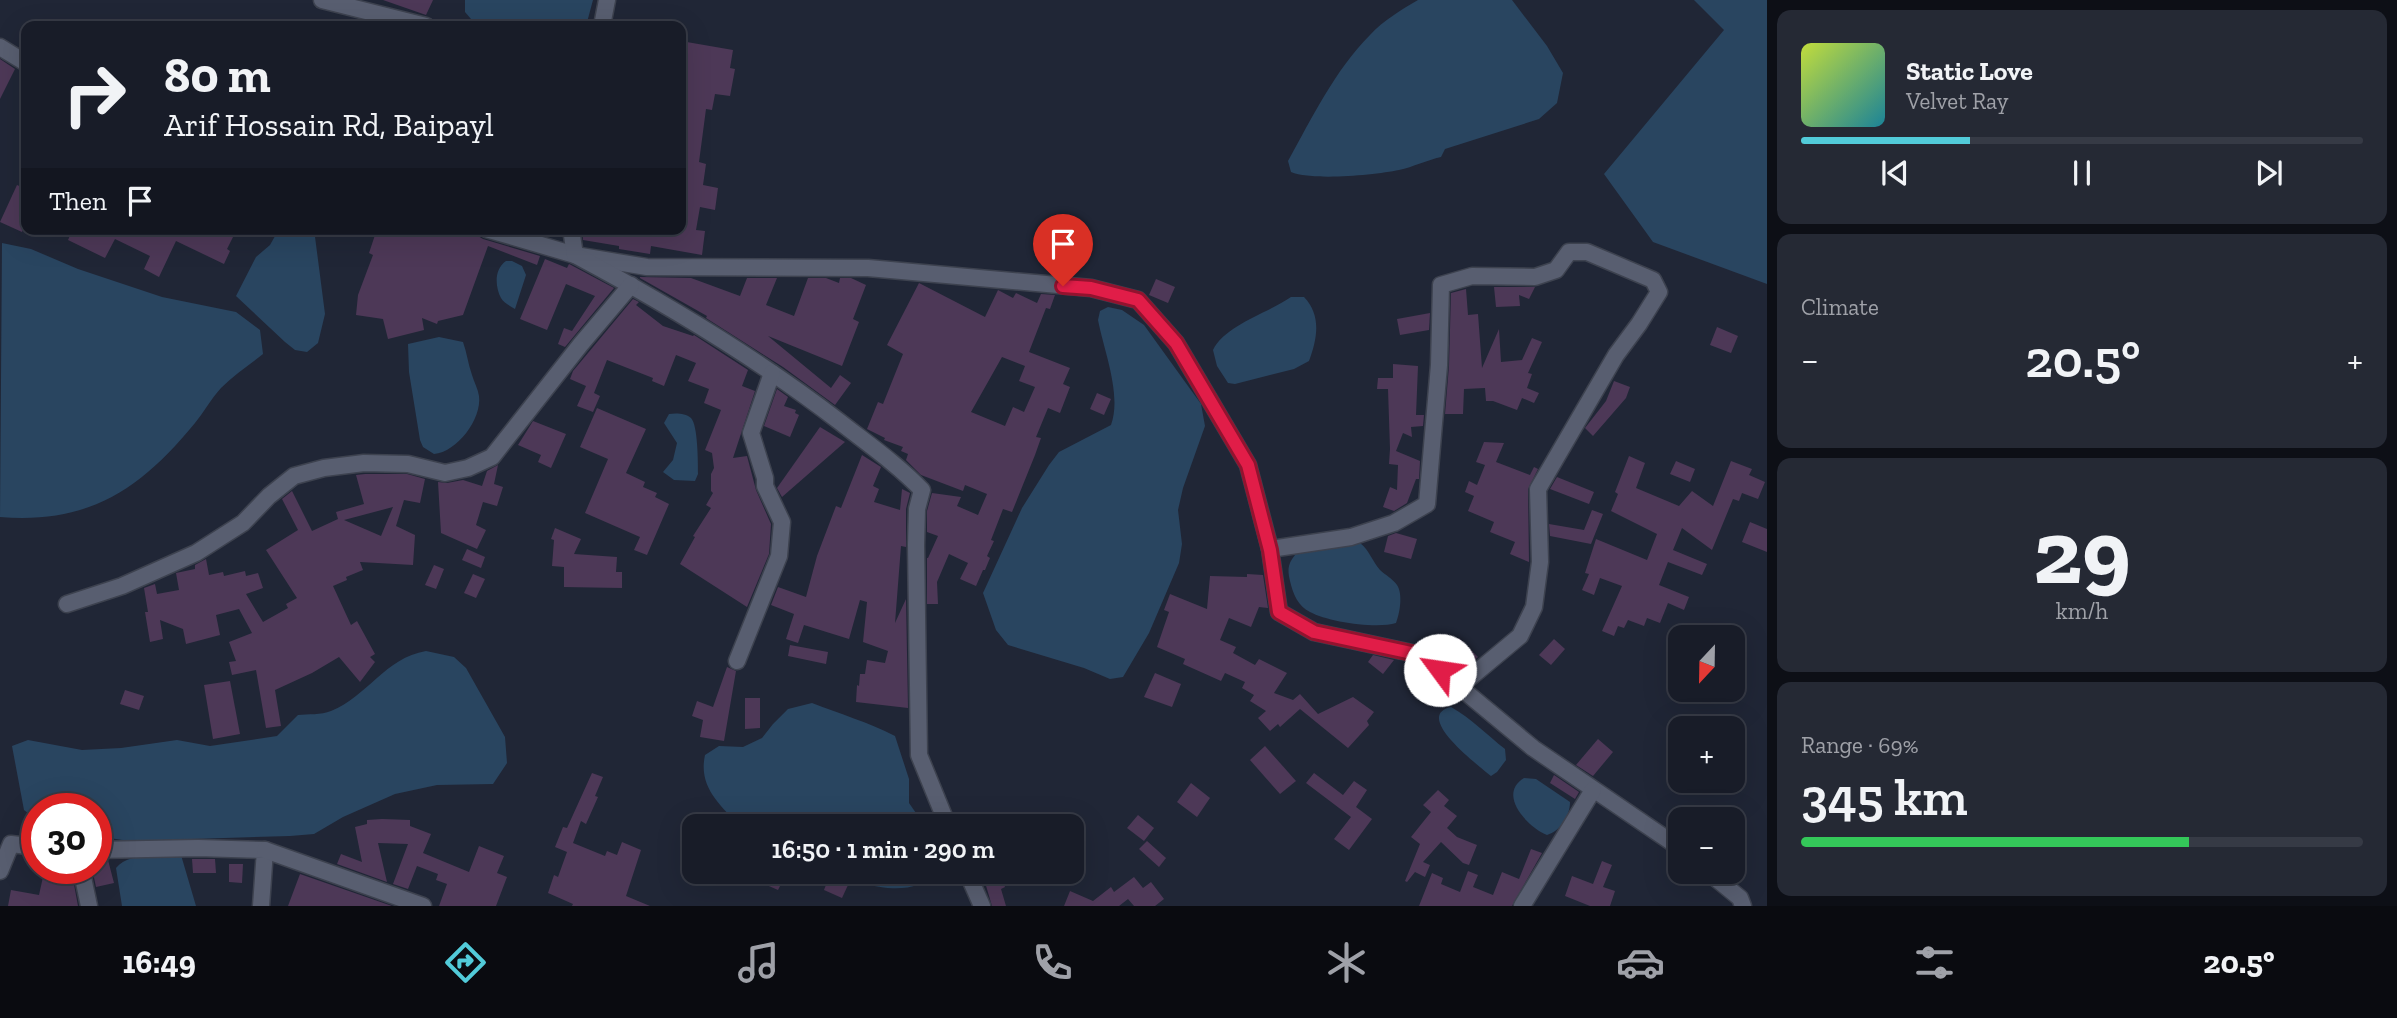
<!DOCTYPE html>
<html lang="en">
<head>
<meta charset="utf-8">
<style>
	:root { --surface:#181c28; --page:#252934; --text:#f1f3f6; --muted:#9fa1a8; --line:#363a45; --accent:#52cbd9 }
	body { margin:0; font-family:"Zilla Slab",serif; background:var(--page); color:var(--text); height:100vh; display:flex; flex-direction:column; font-size:26px; white-space:nowrap }
	* { box-sizing:border-box; margin:0 }
	p { font-size:23px; color:var(--muted) }
	.icon { flex:none; width:38px; height:38px; fill:none; stroke:currentColor; stroke-width:2; stroke-linecap:round; stroke-linejoin:round }
	.map { position:relative; flex:1; overflow:hidden }
	.side { display:flex; flex-direction:column; gap:10px; padding:10px; background:#0d0f16; width:630px }
	.side>* { flex:none }
	.banner { position:absolute; left:21px; top:21px; width:665px; height:214px; border-radius:14px; box-shadow:0 7px 28px #0002,0 0 0 2px var(--line); background:#181c28; color:var(--text); overflow:hidden }
	.needle { width:46px; rotate:202deg }
	.fabs { position:absolute; left:1668px; top:625px; display:grid; gap:14px }
	.fabs a { display:grid; place-items:center; width:77px; height:77px; border-radius:14px; background:var(--surface); box-shadow:0 7px 28px #0002,0 0 0 2px var(--line); font-size:35px }
	.speed { position:absolute; left:21px; top:793px; display:flex; gap:14px; font-size:35px; font-weight:700; text-align:center }
	.speed>* { display:grid; place-content:center; width:91px; height:91px; border-radius:50%; background:var(--surface); box-shadow:0 7px 28px #0002,0 0 0 2px var(--line); line-height:1 }
	.speed .limit { border:10px solid #d22; background:#fff; color:#111 }
	.pin { position:absolute; display:grid; place-items:center; width:60px; height:60px; color:#fff; margin:-72px -30px; border-radius:50% 50% 50% 0; rotate:-45deg; box-shadow:0 0 7px #0007 }
	.pin .icon { rotate:45deg }
	.me { position:absolute; width:77px; margin:-38px; rotate:301deg; stroke-linejoin:round; filter:drop-shadow(0 0 5px #0008) }
	.turn { display:flex; align-items:center; gap:24px; height:147px; padding:0 28px; font-size:32px }
	.turn .icon { width:91px; height:91px; stroke-width:2.5 }
	.turn b { display:block; font-size:49px; line-height:60px }
	.then { display:flex; align-items:center; height:66px; padding:0 28px; background:#0003; gap:14px; font-size:26px }
	.big { font-size:52px; font-weight:600; line-height:1.1 }
	.side .tile { flex:1; display:flex; flex-direction:column; justify-content:center; gap:10px; min-width:0; padding:0 24px; border-radius:14px; background:var(--page) }
	.side .dial { align-items:center; gap:0 }
	.dial b { font-size:91px; line-height:1 }
	.song { display:flex; align-items:center; gap:21px }
	.cover { width:84px; height:84px; border-radius:10px; background:linear-gradient(135deg,hsl(70 70% 55%),hsl(190 70% 35%)) }
	.played { height:7px; border-radius:4px; background:linear-gradient(90deg,var(--accent) 30%,var(--line) 30%) }
	.keys { display:flex; justify-content:space-around; direction:ltr }
	.heat { display:flex; justify-content:space-between; align-items:center; font-size:38px; direction:ltr }
	.charge { height:10px; border-radius:5px; background:linear-gradient(90deg,#34c759 69%,var(--line) 0) }
	.trip { position:absolute; left:682px; top:814px; width:402px; height:70px; border-radius:14px; background:var(--surface); box-shadow:0 7px 28px #0002,0 0 0 2px var(--line); font-weight:600; line-height:70px; text-align:center }
	.dock { display:flex; height:112px; justify-content:space-around; align-items:center; background:#0a0b10; color:var(--muted) }
	.dock .icon { width:49px; height:49px }
	.dock .current { color:var(--accent) }
	.dock b { font-size:32px; color:var(--text) }
	main { display:flex; flex:1; min-height:0 }
	.map>svg:first-child { display:block }
	.water { fill:#294560 }
	.building { fill:#4d3857; fill-rule:evenodd }
	.lines { fill:none; stroke-linecap:round; stroke-linejoin:round }
	.street-casing { stroke:#3d424f; stroke-width:19 }
	.street { stroke:#585e70; stroke-width:16 }
	.route-casing { stroke:#92132f; stroke-width:18 }
	.route { stroke:#e11d48; stroke-width:12 }
</style>
</head>
<body>
<main>
<div class="map">
<svg width="1767" height="906" viewBox="0 0 1767 906">
	<rect width="100%" height="100%" fill="#202636"/>
	<g class="water">
		<path d="M465,0H593L586,26H477L465,12Z"/>
		<path d="M1418,0H1512L1547,46L1563,73L1557,103L1539,119L1445,149L1441,157C1427,160 1413,167 1399,170C1375,175 1313,181 1291,172L1288,161C1312,118 1335,70 1370,35C1384,20 1401,10 1418,0Z"/>
		<path d="M1694,0H1767V284L1653,242L1604,174L1724,30Z"/>
		<path d="M279,229H314L325,314L318,343L307,352L295,350L285,342L236,296L256,257L270,245Z"/>
		<path d="M2,243L31,249L78,269L162,297L236,312L260,330L263,354C249,365 234,375 221,388C211,399 204,412 195,423C140,490 89,524 0,517Z"/>
		<path d="M506,261H512L522,266L526,275L515,309C510,306 504,303 501,298C495,287 494,269 506,261Z"/>
		<path d="M1291,297H1304C1322,316 1317,339 1309,361L1294,369L1235,384L1228,383L1217,366L1213,350C1225,325 1268,313 1291,297Z"/>
		<path d="M1108,307L1122,310L1144,325L1201,404L1205,426L1183,488L1178,510L1182,544L1179,563L1149,633L1123,677L1110,679L1084,668L1008,645L996,630L983,593L1022,508L1049,465L1059,452L1111,425C1122,395 1104,351 1098,320L1100,311Z"/>
		<path d="M439,337L463,342C467,353 468,364 472,375C474,382 478,389 479,396C482,419 457,452 434,454L423,447L420,440L409,372L408,344Z"/>
		<path d="M669,414C676,413 685,413 691,418C698,425 698,463 698,474L695,481L674,480L663,472L673,460L677,443L664,423Z"/>
		<path d="M1360,543C1370,551 1372,561 1380,570C1385,575 1392,578 1397,585C1403,594 1400,613 1396,623C1377,629 1328,622 1310,612C1298,606 1293,594 1290,581C1287,568 1288,562 1298,552Z"/>
		<path d="M426,651L454,657L466,668L505,737L507,763L493,784L437,785L395,794L343,817L314,834L290,836L129,841L96,836V808H37V820L24,810L12,746L28,740L82,750L121,748L177,740L210,746L277,736L298,715C308,714 321,715 331,711C368,696 385,658 426,651Z"/>
		<path d="M812,703C840,714 868,722 895,736L909,779V803L925,826H740C720,805 698,787 705,755L719,746L743,747L762,738L773,724L788,709Z"/>
		<path d="M1451,707C1471,718 1487,735 1505,749L1506,760L1497,772L1491,776C1479,766 1412,716 1451,707Z"/>
		<path d="M1524,778L1536,779L1570,802C1570,816 1560,831 1547,835C1527,827 1497,794 1524,778Z"/>
		<path d="M181,855L196,906H122L116,868C131,850 160,860 181,855Z"/>
		<path d="M834,872H933C916,901 858,885 834,872Z"/>
	</g>
	<g class="building">
		<path d="M383,0H433L426,15Z"/>
		<path d="M681,41L733,50L730,68L735,69L730,96L715,94L712,110L706,109L699,162L706,164L703,185L718,188L715,210L700,207L696,230L705,231L702,255L651,246L650,254L619,249V246L583,240L582,229H681L683,174H681Z"/>
		<path d="M0,59L15,69L0,99Z"/>
		<path d="M17,185L26,189V222L22,232L0,222Z"/>
		<path d="M73,229H237L227,249L230,251L224,264L176,241L159,277L144,269L150,256L115,239L105,258L68,240Z"/>
		<path d="M377,229H454L472,236L473,233L483,239L540,256L537,265L488,246L463,315L438,321L437,324L422,318L424,330L388,339L383,319L356,315L358,295L373,255L369,253Z"/>
		<path d="M545,259L567,268L569,264L571,265L614,288L565,347L558,344L564,328L572,331L595,296L566,284L547,330L520,319Z"/>
		<path d="M640,277L691,278L740,296L747,278H777L766,305L794,316L808,278H826L839,283L840,278H851L866,285L853,319L859,322L842,366L768,336L831,388L840,375L851,383L835,405L783,367L706,318L707,316L640,278Z"/>
		<path d="M1156,279L1175,287L1168,303L1149,295Z"/>
		<path d="M919,283L985,317L998,290L1013,298L1016,293L1037,303L1041,294L1055,295L1050,309L1046,308L1029,352L1070,368L1063,384L1070,387L1060,413L1048,408L1036,437L1041,438L1035,455L1012,512L1003,509L991,540L994,541L987,556L990,558L985,570H983L976,586L960,579L968,563L949,554L937,582L938,604H927V558H928L938,536L927,532V511L932,493L961,497L957,506L978,515L987,494L965,485L963,491L921,475L906,460L908,454L901,451L903,447L884,440L885,438L867,429L878,402L883,404L903,354L887,345ZM1002,357L1025,366L1019,381L1035,387L1024,412L1013,407L1005,426L971,412Z"/>
		<path d="M1494,287H1535L1529,299L1519,295L1520,306L1496,307Z"/>
		<path d="M1466,289L1468,315L1478,314L1482,368L1499,329L1501,362L1522,360L1532,338L1542,342L1528,373L1532,374L1527,388L1539,393L1534,403L1522,398L1517,410L1493,401H1486L1485,388L1464,389L1463,414H1445L1449,366L1451,293Z"/>
		<path d="M633,299L639,302L636,305L663,326L693,336L694,335L748,370L742,386L755,391L733,458L747,456L756,490L771,524L769,554L747,607L680,564L695,537L693,536L711,508L706,505L713,493L711,491V474L714,468L712,453L705,450L721,410L704,403L709,389L688,381L696,363L676,355L664,386L652,381L653,378L607,360L594,393L600,396L593,412L577,406L586,386L570,379L573,371Z"/>
		<path d="M1430,313L1429,330L1400,335L1397,319Z"/>
		<path d="M1717,327L1738,336L1731,353L1710,345Z"/>
		<path d="M1393,364L1418,366L1416,415H1424L1423,426L1411,427L1412,437L1403,433L1396,451L1420,461L1419,479H1416L1407,503L1394,511L1383,507L1390,487L1397,490L1398,465L1389,464L1390,449L1388,389H1377L1378,378H1393Z"/>
		<path d="M1614,381L1630,387L1626,398L1593,436L1585,428L1606,401Z"/>
		<path d="M777,389L788,397L784,406L796,410L795,413L799,415L790,437L764,426Z"/>
		<path d="M1097,393L1111,399L1104,415L1090,409Z"/>
		<path d="M597,408L646,429L626,473L645,482L643,487L657,493L655,497L669,504L647,555L634,550L640,537L585,513L608,459L580,447Z"/>
		<path d="M533,421L566,434L551,468L538,462L541,455L518,445Z"/>
		<path d="M820,427L845,442L782,497L777,488Z"/>
		<path d="M1484,442L1504,443L1496,462L1530,475L1534,467L1538,469L1528,489L1529,562L1510,554L1515,542L1490,532L1494,522L1468,511L1474,496L1465,492L1469,481L1477,485L1485,465L1476,462Z"/>
		<path d="M862,455L881,467L873,486L879,489L874,502L900,510L902,489L910,493L906,509V547L901,546L895,623L906,599L908,708L856,702L857,685L859,686L860,674H865L867,660L885,663L888,651L863,642L867,602L860,600L849,639L804,625L798,643L786,639L794,614L771,605L778,587L806,597L817,556L836,506L841,508Z"/>
		<path d="M1629,456L1645,463L1636,488L1679,506L1692,491L1713,506L1731,461L1752,469L1749,475L1765,482L1758,499L1742,493L1739,501L1733,499L1712,550L1682,528L1673,550L1707,564L1702,575L1668,562L1659,585L1689,597L1684,610L1668,603L1660,623L1647,618L1644,626L1628,620L1624,628L1618,626L1614,636L1602,631L1622,586L1600,578L1594,595L1582,590L1589,574L1585,573L1596,539L1647,560L1657,534L1611,511L1618,494L1615,492Z"/>
		<path d="M1676,461L1695,469L1690,482L1670,474Z"/>
		<path d="M498,465L494,484L503,487L497,506L483,502L476,525L486,530L477,549L441,533L438,482L447,483L463,480L482,486L487,471Z"/>
		<path d="M365,474H407L425,479L420,503L404,500L396,526L415,535L413,565L360,562L363,570L346,577L347,580L333,586L351,625L357,621L375,654L370,657L375,662L360,682L339,657L312,673L275,690L281,726L266,728L256,670L232,675L229,662L236,661L229,642L252,633L239,609L216,615L220,635L186,644L183,629L160,620L163,639L150,642L145,612H148L144,588L155,584L157,594L179,590L176,573L195,569V565L206,559L209,575L223,572L224,576L245,571L246,576L258,573L263,588L246,594L263,622L288,608L286,604L297,598L266,550L298,530L282,499L292,491L312,531L338,519L336,512L364,504L356,475ZM393,507L381,536L344,520Z"/>
		<path d="M1557,477L1594,492L1589,504L1550,489Z"/>
		<path d="M1592,510L1603,514L1591,544L1550,536L1549,524L1584,530Z"/>
		<path d="M1750,522L1767,529V552L1742,542Z"/>
		<path d="M555,528L581,539L574,554L617,557L616,572H622V588L564,587V567L552,566L554,540L551,539Z"/>
		<path d="M1396,533L1417,539L1411,559L1384,552L1388,536Z"/>
		<path d="M467,549L485,557L481,568L462,560Z"/>
		<path d="M434,565L444,569L436,589L425,585Z"/>
		<path d="M473,574L485,579L476,598L464,593Z"/>
		<path d="M1247,574L1263,575L1268,608L1259,607L1251,627L1229,618L1220,640L1236,647L1233,653L1255,665L1259,659L1287,673L1274,693L1293,700L1300,694L1318,714L1353,697L1374,712L1367,721L1369,725L1348,748L1300,709L1280,727L1278,724L1270,731L1258,718L1266,711L1250,701L1254,695L1242,688L1245,682L1225,673L1221,681L1183,664L1185,659L1157,647L1169,612L1164,610L1170,594L1207,609L1210,576L1247,577Z"/>
		<path d="M1459,638L1478,657L1464,669L1458,662L1453,668L1440,657Z"/>
		<path d="M1554,639L1565,649L1551,665L1539,655Z"/>
		<path d="M790,645L828,652L826,664L788,656Z"/>
		<path d="M1373,655L1394,660L1383,674L1368,662Z"/>
		<path d="M727,667L736,671L724,741L700,737L703,720L692,716L697,701L713,707Z"/>
		<path d="M1155,673L1181,684L1172,707L1144,697Z"/>
		<path d="M230,681L240,734L213,739L204,685Z"/>
		<path d="M125,690L144,696L139,710L120,704Z"/>
		<path d="M745,698H760V728L745,729Z"/>
		<path d="M1598,739L1613,752L1593,776L1576,765Z"/>
		<path d="M1265,746L1296,781L1280,794L1250,760Z"/>
		<path d="M592,773L603,777L595,796L598,797L586,824L581,821L573,843L605,856L607,851L617,855L622,842L641,850L626,896L650,906H572L573,904L548,893L554,875L558,877L567,852L555,847L563,827L567,828Z"/>
		<path d="M1314,773L1343,795L1354,781L1367,790L1356,807L1372,819L1349,850L1334,839L1351,817L1306,783Z"/>
		<path d="M1554,775L1579,792L1575,799L1550,783Z"/>
		<path d="M1191,783L1210,798L1197,817L1177,802Z"/>
		<path d="M1438,790L1449,800L1444,806L1457,816L1447,828L1457,837L1477,845L1469,865L1463,863L1441,842L1423,862L1430,865L1425,877L1415,872L1407,882L1405,881L1420,844L1411,837L1431,812L1423,805Z"/>
		<path d="M1138,815L1154,828L1144,841L1127,828Z"/>
		<path d="M382,819L410,820V826L431,834L423,853L469,872L479,846L504,856L497,873L507,877L496,906H439L447,884L436,880L438,874L417,866L408,889L393,884L408,844L378,843L387,882L337,864L341,854L362,862L355,827L367,824V820Z"/>
		<path d="M1147,841L1166,858L1159,867L1139,849Z"/>
		<path d="M1531,849L1542,853L1512,906H1419L1432,873L1443,878L1441,884L1460,892L1468,871L1478,875L1473,887L1493,895L1502,872L1519,879Z"/>
		<path d="M192,859H215L216,873H193Z"/>
		<path d="M97,860H108L114,883L96,887L92,868H98Z"/>
		<path d="M1602,861L1612,865L1603,887L1615,891L1610,906H1590L1565,896L1572,876L1593,884Z"/>
		<path d="M229,864H243L242,883L229,882Z"/>
		<path d="M45,868H71L78,906H8L11,890L39,895Z"/>
		<path d="M765,872L784,878L778,890L760,882Z"/>
		<path d="M982,872H1000L1005,887L1001,889L1006,906H992Z"/>
		<path d="M300,874L392,906H288Z"/>
		<path d="M829,877L848,885L842,898L824,890Z"/>
		<path d="M1134,877L1143,888L1151,882L1164,899L1155,906H1134L1128,899L1119,906H1064L1070,891L1093,901L1111,887L1114,892Z"/>
	</g>
	<g class="lines">
		<defs>
			<g id="street">
				<path d="M322,0L426,26"/>
				<path d="M602,26L607,0"/>
				<path d="M0,47L26,63"/>
				<path d="M486,229L575,255L647,267L868,268L1091,288L1138,300L1176,343L1248,465L1270,549L1279,612L1314,632L1421,655L1533,748L1680,848"/>
				<path d="M571,229L575,255C667,304 757,358 840,422C868,444 897,464 922,490L917,509L916,545L919,755L948,826"/>
				<path d="M1270,549L1351,537L1394,523L1427,504L1439,365L1441,285L1472,276L1535,277L1556,270L1569,252H1587L1653,280L1659,292L1639,324L1616,355L1538,489L1540,562L1534,607L1520,636L1460,686"/>
				<path d="M67,604L122,586L196,553L243,523L269,496L294,476L324,468L364,463L408,464L445,473L468,468L492,457L581,344L631,285"/>
				<path d="M737,661L779,556L782,522L765,486V478L751,433L772,373"/>
				<path d="M96,850L198,848L265,850L261,906"/>
				<path d="M265,850L423,906"/>
				<path d="M81,868L89,906"/>
				<path d="M0,871L11,844L37,847"/>
				<path d="M967,872L982,906"/>
				<path d="M1708,872L1740,898L1743,906"/>
				<path d="M1522,906L1593,790"/>
			</g>
		</defs>
		<use href="#street" class="street-casing"/>
		<use href="#street" class="street"/>
	</g>
	<g class="lines">
		<defs>
			<path id="route" d="M1063,286L1091,288L1138,300L1176,343L1248,465L1270,550L1279,612L1314,632L1421,655L1440,670"/>
		</defs>
		<use href="#route" class="route-casing"/>
		<use href="#route" class="route"/>
	</g>
</svg>
<div class="fabs">
<a><svg class="needle" viewBox="-14 -14 28 28"><path d="M0-13l5 13h-10z" fill="#e53935"/><path d="M0 13l5-13h-10z" fill="#9fa1a8"/></svg></a>
<a>+</a>
<a>−</a>
</div>
<div class="speed"><div class="limit">30</div></div>
<div class="pin" style="left:1063px;top:286px;background:#d93025"><svg class="icon" aria-label="arrive" viewBox="0 0 24 24"><path d="M6 21V4h12l-3 4 3 4H6"/></svg></div>
<svg class="me" style="left:1440px;top:670px" viewBox="-20 -20 40 40"><circle r="19" fill="#fff"/><path d="M0-13L10 11 0 6-10 11z" fill="#e11d48"/></svg>
<div class="trip">16:50 · 1 min · 290 m</div>
<div class="banner">
<div class="turn"><svg class="icon" aria-label="right" viewBox="0 0 24 24"><path d="M7 20v-9h11M14 6l5 5-5 5"/></svg><div><b>80 m</b>Arif Hossain Rd, Baipayl</div></div>
<div class="then">Then<svg class="icon" aria-label="arrive" viewBox="0 0 24 24"><path d="M6 21V4h12l-3 4 3 4H6"/></svg></div>
</div>
</div>
<section class="side">
<div class="tile">
<div class="song"><i class="cover"></i><div><b>Static Love</b><p>Velvet Ray</p></div></div>
<div class="played"></div>
<div class="keys"><svg class="icon" aria-label="previous" viewBox="0 0 24 24"><path d="M18 5L8 12l10 7zM5 5v14"/></svg><svg class="icon" aria-label="pause" viewBox="0 0 24 24"><path d="M8 5v14M16 5v14"/></svg><svg class="icon" aria-label="next" viewBox="0 0 24 24"><path d="M6 5l10 7-10 7zM19 5v14"/></svg></div>
</div>
<div class="tile"><p>Climate</p>
<div class="heat"><a>−</a><b class="big">20.5°</b><a>+</a></div>
</div>
<div class="tile dial"><b>29</b><p>km/h</p></div>
<div class="tile"><p>Range · 69%</p><b class="big">345 km</b><div class="charge"></div></div>
</section>
</main>
<nav class="dock">
<b>16:49</b>
<svg class="icon current" aria-label="directions" viewBox="0 0 24 24"><path d="M12 3l9 9-9 9-9-9zM9 14v-3h6M13 9l2 2-2 2"/></svg>
<svg class="icon" aria-label="music" viewBox="0 0 24 24"><path d="M9 18V5l10-2v13"/><circle cx="6" cy="18" r="3"/><circle cx="16" cy="16" r="3"/></svg>
<svg class="icon" aria-label="phone" viewBox="0 0 24 24"><path d="M5 4h4l2 5-3 2q2 4 5 5l2-3 5 2v4C11 20 4 13 5 4z"/></svg>
<svg class="icon" aria-label="climate" viewBox="0 0 24 24"><path d="M12 3v18M4 7l16 10M4 17L20 7"/></svg>
<svg class="icon" aria-label="car" viewBox="0 0 24 24"><path d="M5 17H2v-5l4-1 3-4h7l3 4 3 1v5h-3M9 17h6M6 11h13"/><circle cx="7" cy="17" r="2"/><circle cx="17" cy="17" r="2"/></svg>
<svg class="icon" aria-label="filters" viewBox="0 0 24 24"><path d="M4 7h16M4 17h16"/><circle cx="9" cy="7" r="2"/><circle cx="15" cy="17" r="2"/></svg>
<b>20.5°</b>
</nav>
</body>
</html>
